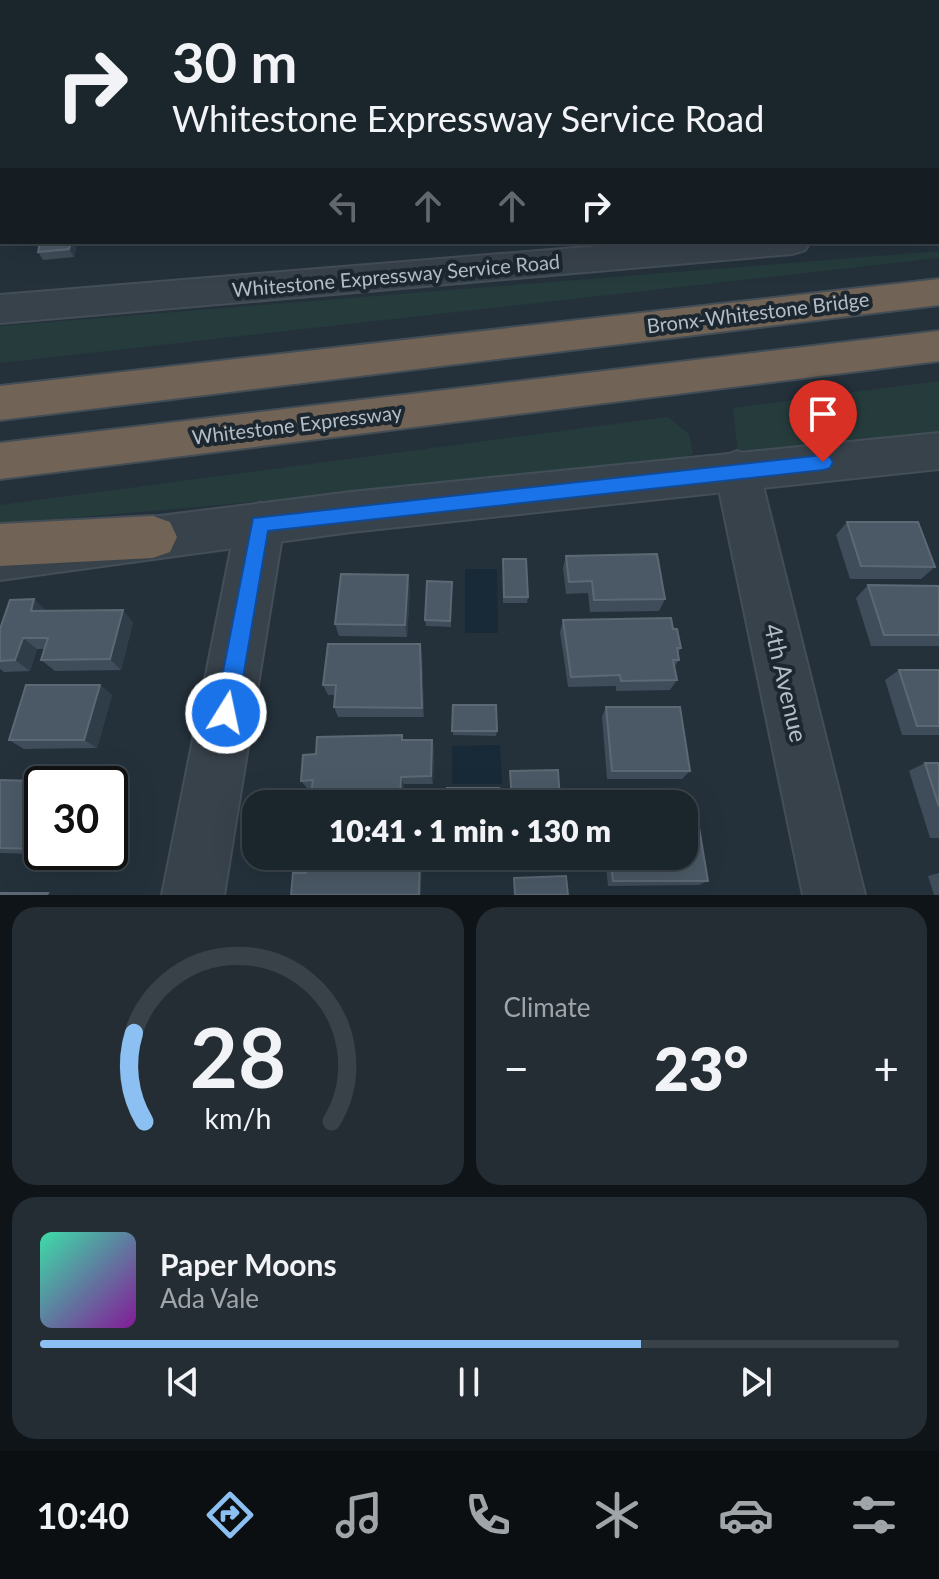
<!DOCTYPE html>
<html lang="en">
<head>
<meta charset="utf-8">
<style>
	:root { --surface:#1b252c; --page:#242d34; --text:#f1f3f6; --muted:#a0a5a9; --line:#394248; --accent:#8cc0f3 }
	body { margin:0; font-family:Lato,sans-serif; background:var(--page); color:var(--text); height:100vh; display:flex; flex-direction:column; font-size:30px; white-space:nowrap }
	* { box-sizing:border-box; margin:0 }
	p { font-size:26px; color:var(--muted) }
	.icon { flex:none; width:44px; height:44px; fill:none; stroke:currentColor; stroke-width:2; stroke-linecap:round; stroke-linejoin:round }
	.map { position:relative; height:895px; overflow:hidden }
	.side { display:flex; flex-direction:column; gap:12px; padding:12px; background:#0f1418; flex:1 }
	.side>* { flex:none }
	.hud { position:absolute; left:0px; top:0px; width:940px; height:244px; box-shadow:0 8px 32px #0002,0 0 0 2px var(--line); background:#1b252c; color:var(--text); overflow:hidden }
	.speed { position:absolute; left:24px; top:766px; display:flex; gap:16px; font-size:40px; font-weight:700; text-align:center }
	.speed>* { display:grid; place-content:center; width:104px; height:104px; border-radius:50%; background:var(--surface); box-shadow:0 8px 32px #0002,0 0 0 2px var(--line); line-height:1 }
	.speed .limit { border:4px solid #111; border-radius:12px; background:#fff; color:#111 }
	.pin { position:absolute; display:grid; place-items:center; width:68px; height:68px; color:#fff; margin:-82px -34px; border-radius:50% 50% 50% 0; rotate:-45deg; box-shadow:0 0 8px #0007 }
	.pin .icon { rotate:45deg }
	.me { position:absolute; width:88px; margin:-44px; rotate:10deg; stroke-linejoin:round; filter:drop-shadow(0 0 6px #0008) }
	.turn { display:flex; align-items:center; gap:28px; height:168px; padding:0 40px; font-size:36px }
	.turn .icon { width:104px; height:104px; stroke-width:2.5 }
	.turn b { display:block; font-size:56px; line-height:68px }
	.lanes { display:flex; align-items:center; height:76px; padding:0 40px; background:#0003; justify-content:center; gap:40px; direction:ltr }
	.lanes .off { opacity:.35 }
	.big { font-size:60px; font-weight:800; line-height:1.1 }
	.side .widget { flex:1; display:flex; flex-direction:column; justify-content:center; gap:12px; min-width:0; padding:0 28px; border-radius:24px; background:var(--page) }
	.side .dial { align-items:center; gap:0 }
	.dial svg { height:208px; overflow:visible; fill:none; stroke:var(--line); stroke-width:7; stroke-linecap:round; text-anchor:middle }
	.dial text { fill:var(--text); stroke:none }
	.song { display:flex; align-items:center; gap:24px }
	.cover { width:96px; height:96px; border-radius:12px; background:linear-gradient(135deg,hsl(160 70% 55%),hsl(290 70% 35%)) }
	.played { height:8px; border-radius:4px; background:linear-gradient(90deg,var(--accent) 70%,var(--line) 70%) }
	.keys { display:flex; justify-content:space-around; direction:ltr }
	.heat { display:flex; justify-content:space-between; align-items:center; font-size:44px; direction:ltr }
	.side .tiles { flex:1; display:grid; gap:12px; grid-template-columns:1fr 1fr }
	.widget:last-child { grid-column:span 2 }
	.trip { position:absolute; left:242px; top:790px; width:456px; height:80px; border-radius:24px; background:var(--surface); box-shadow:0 8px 32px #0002,0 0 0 2px var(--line); font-weight:800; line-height:80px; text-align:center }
	.tabs { display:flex; height:128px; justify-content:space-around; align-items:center; background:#0b0f12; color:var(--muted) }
	.tabs .icon { width:56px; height:56px }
	.tabs .selected { color:var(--accent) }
	.tabs b { font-size:36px; color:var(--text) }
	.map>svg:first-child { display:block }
	.green { fill:#263c3c }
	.water { fill:#182938 }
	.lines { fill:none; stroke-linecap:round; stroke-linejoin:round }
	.minor-casing { stroke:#444e57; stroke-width:4 }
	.tertiary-casing { stroke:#444e57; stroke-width:4 }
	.motorway-casing { stroke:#434d56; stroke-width:4 }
	.minor { fill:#38424b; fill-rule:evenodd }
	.tertiary { fill:#38424b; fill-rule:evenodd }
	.motorway { fill:#716355; fill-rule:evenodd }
	.wall { fill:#3f4d5a }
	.shaded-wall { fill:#2f3d49 }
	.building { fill:#4b5966; stroke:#5c6975; stroke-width:2 }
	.route { fill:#1a73e8; stroke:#114b97; stroke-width:2 }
	.labels { text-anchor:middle; stroke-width:8; stroke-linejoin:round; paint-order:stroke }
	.street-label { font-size:20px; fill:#b3bdc7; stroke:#1d2730 }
	.near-street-label { font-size:24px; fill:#b3bdc7; stroke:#1d2730 }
</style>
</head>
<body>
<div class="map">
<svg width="939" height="895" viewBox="0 0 939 895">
	<rect width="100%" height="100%" fill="#24313b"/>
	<g class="green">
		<path d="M939,251V258L0,363V326Z"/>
		<path d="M939,381V434L738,453L733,408Z"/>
		<path d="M668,417L689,434L693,454L670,466L0,524V505Z"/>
	</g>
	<g class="water">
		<path d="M465,569H497L498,633H465Z"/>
		<path d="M500,745L502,784H452V746Z"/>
	</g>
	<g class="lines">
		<defs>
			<g id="minor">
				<rect x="241" y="0" width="26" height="2"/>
				<rect x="938" y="87" width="1" height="18"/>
				<path d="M2,152V172L0,173V153Z"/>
				<path d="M737,451L753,457L759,470L865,895H803L715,470L721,457Z"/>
				<path d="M260,503L277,509L284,524L224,895H162L236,524L243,509Z"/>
			</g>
			<g id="tertiary">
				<rect x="938" y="218" width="1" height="24"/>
				<path d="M647,242H810L805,250L792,254L0,323V295Z"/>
				<path d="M939,433V469L351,532L0,580V536L351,492Z"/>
			</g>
			<g id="motorway">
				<path d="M939,279V305L0,420V386Z"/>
				<path d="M939,331V361L0,479V443Z"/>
				<path d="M153,516L170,522L177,537L170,552L153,558L0,566V524Z"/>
			</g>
		</defs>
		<use href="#minor" class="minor-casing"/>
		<use href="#tertiary" class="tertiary-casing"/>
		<use href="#motorway" class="motorway-casing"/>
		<use href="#minor" class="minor"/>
		<use href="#tertiary" class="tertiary"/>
		<use href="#motorway" class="motorway"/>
	</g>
	<g class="wall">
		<path d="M31,0H60L59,2H31Z"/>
		<path d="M62,0H91V2H63Z"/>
		<path d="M128,0H190V2H129Z"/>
		<path d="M463,0H528L527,2H463Z"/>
		<path d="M631,0H709V2H632Z"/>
		<path d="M715,0H798V2H716Z"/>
		<path d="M825,0H906L905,2H824Z"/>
		<path d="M915,0H939V9L938,2H917Z"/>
		<path d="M2,179V241H0V180Z"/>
		<path d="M77,242L74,257L43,260L38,252Z"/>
		<path d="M272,242H292V243L273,245Z"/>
		<path d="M847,522L935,567L921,579H850L836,535Z"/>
		<path d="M566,556L665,599L659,611L590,612L588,593L566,594L563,568Z"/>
		<path d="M503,559L528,597L527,603H503Z"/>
		<path d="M868,585L939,586V646H871L856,598Z"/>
		<path d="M410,588L407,637L339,636L335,624Z"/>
		<path d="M452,588L451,627L426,626L425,620Z"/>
		<path d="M47,611L133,622L121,670L55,671L41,660L45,649H37L30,671L4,672L0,669V629Z"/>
		<path d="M563,620L681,648L678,653L679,660L674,667L677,680L670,690L616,691V686L568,687L560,632Z"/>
		<path d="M422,655L424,717H338L334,707L335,695H328L323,685Z"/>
		<path d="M899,670H939V735H902L885,680Z"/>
		<path d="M100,685L112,695L97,748L24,749L9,740Z"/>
		<path d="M453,705L497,731L496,736L453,735Z"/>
		<path d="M606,707L690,771L682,779H607L602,717Z"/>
		<path d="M404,740L434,748L433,784H404L403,804H312L310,802L312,788H307L301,781L316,754Z"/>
		<path d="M925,763H939V838H930L909,771Z"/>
		<path d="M510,771L560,800L559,804H511Z"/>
		<path d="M0,780L42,784V852H70L69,855L0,853Z"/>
		<path d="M605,856H684L708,881L699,885L608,886Z"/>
		<path d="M939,873V895H934L928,876Z"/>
	</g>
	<g class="shaded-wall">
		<path d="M0,68L2,72V100L0,105Z"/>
		<path d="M71,242H77L74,257L69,249Z"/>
		<path d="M408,575L410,588L407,637L405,625Z"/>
		<path d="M34,599L47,611H31Z"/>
		<path d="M123,610L133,622L121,670L110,659Z"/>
		<path d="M23,638L37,649L30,671L15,660Z"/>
		<path d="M420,644L422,655L424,717L422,708Z"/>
		<path d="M100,685L112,695L97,748L84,740Z"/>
		<path d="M432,740L434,748L433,784L431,776Z"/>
		<path d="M401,777L404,784L403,804L400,800Z"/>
		<path d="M420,856H422L421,895H419Z"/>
	</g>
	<g class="building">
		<path d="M314,0H378L379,2H314Z"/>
		<path d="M415,0H439V2H413V1Z"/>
		<path d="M654,0H667H664L663,2H651Z"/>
		<path d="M0,25L2,26V38H0Z"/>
		<path d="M0,49H2V57L0,62Z"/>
		<path d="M2,179V223L0,224V180Z"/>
		<path d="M40,242H71L69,249L38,252Z"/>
		<path d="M847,522H918L935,567L861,566Z"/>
		<path d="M657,554L665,599L594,600L592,581L569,582L566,556Z"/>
		<path d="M503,559H526L528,597H504Z"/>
		<path d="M341,574L408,575L405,625L335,624Z"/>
		<path d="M427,581L452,582L450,621L425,620Z"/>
		<path d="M868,585L939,586V635H884Z"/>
		<path d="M34,599L31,611L123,610L110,659L41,660L48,638H23L15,660L0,661V629L10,600Z"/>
		<path d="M671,618L673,629H677L681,648H677L679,660H673L677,680L621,681L620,675L571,677L563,620Z"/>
		<path d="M328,644H420L422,708L334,707L336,685H323Z"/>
		<path d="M899,670H939V726H917Z"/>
		<path d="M26,685H100L84,740H9Z"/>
		<path d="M453,705H496L497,731H452Z"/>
		<path d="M606,707H680L690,771H612Z"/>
		<path d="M402,735V740H432L431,776L401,777L400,800L310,802L313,780L301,781L303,755L316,754L317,737Z"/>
		<path d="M925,763H939V807Z"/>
		<path d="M558,770L560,800L512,801L510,771Z"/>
		<path d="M0,780L74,782V784H42V849L0,848Z"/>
		<rect x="447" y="788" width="52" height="16"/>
		<path d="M684,810H696L708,881H613L610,856H684Z"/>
		<path d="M308,856H420L419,895H291L293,873H306Z"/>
		<path d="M566,876L568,895H515L514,878Z"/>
		<path d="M0,893H48L47,895H0Z"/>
	</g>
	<path class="route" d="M823,455L830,457L833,462L830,468L823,470L268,531L237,713L234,721L226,725L218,721L215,713L253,518Z"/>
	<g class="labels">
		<g class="street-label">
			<text transform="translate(396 276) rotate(-5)" y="7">Whitestone Expressway Service Road</text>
			<text transform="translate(758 313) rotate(-7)" y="7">Bronx-Whitestone Bridge</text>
			<text transform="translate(297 425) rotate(-7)" y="7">Whitestone Expressway</text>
		</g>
		<g class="near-street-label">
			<text transform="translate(785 683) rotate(77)" y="8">4th Avenue</text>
		</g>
	</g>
</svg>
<div class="speed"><div class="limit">30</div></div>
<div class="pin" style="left:823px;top:462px;background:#d93025"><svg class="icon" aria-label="arrive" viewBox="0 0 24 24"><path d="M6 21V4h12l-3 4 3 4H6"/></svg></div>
<svg class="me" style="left:226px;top:713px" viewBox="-20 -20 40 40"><circle r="17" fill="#1a73e8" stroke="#fff" stroke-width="3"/><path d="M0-11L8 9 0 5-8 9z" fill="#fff"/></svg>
<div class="trip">10:41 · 1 min · 130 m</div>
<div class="hud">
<div class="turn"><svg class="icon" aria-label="right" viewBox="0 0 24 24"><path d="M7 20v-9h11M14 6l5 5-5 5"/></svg><div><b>30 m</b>Whitestone Expressway Service Road</div></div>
<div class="lanes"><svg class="icon off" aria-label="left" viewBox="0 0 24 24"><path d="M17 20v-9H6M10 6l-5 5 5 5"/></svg><svg class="icon off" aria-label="ahead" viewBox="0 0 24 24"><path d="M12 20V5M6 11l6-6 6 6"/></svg><svg class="icon off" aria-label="ahead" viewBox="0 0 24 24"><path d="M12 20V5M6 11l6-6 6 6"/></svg><svg class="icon" aria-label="right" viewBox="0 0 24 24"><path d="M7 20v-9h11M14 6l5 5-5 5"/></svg></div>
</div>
</div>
<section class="side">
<div class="tiles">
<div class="widget dial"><svg viewBox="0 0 100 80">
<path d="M14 69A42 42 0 1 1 86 69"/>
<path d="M14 69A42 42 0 0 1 10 35" stroke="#8cc0f3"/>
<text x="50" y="56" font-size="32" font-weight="700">28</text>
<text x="50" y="72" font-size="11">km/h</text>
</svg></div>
<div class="widget"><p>Climate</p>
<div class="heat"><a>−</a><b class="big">23°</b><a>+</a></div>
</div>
<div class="widget">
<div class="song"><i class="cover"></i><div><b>Paper Moons</b><p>Ada Vale</p></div></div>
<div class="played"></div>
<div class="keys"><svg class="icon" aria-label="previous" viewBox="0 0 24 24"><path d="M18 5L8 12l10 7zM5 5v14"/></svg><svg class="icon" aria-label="pause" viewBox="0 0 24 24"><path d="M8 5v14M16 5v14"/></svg><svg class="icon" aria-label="next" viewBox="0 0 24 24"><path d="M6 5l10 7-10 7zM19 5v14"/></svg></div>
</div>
</div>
</section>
<nav class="tabs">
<b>10:40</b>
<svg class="icon selected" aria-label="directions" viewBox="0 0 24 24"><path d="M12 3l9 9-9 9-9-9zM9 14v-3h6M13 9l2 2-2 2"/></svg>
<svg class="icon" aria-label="music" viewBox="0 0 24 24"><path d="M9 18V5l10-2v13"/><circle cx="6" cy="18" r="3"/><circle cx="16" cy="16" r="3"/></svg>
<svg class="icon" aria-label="phone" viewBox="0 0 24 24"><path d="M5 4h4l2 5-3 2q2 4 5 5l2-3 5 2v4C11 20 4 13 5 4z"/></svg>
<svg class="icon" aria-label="climate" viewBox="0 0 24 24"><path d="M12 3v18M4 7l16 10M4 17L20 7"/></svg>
<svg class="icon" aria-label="car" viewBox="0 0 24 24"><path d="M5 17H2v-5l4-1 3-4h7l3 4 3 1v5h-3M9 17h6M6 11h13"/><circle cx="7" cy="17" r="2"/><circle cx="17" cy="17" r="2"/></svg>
<svg class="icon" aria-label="filters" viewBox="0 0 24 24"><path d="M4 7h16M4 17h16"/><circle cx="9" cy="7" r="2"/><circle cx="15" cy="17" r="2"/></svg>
</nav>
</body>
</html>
